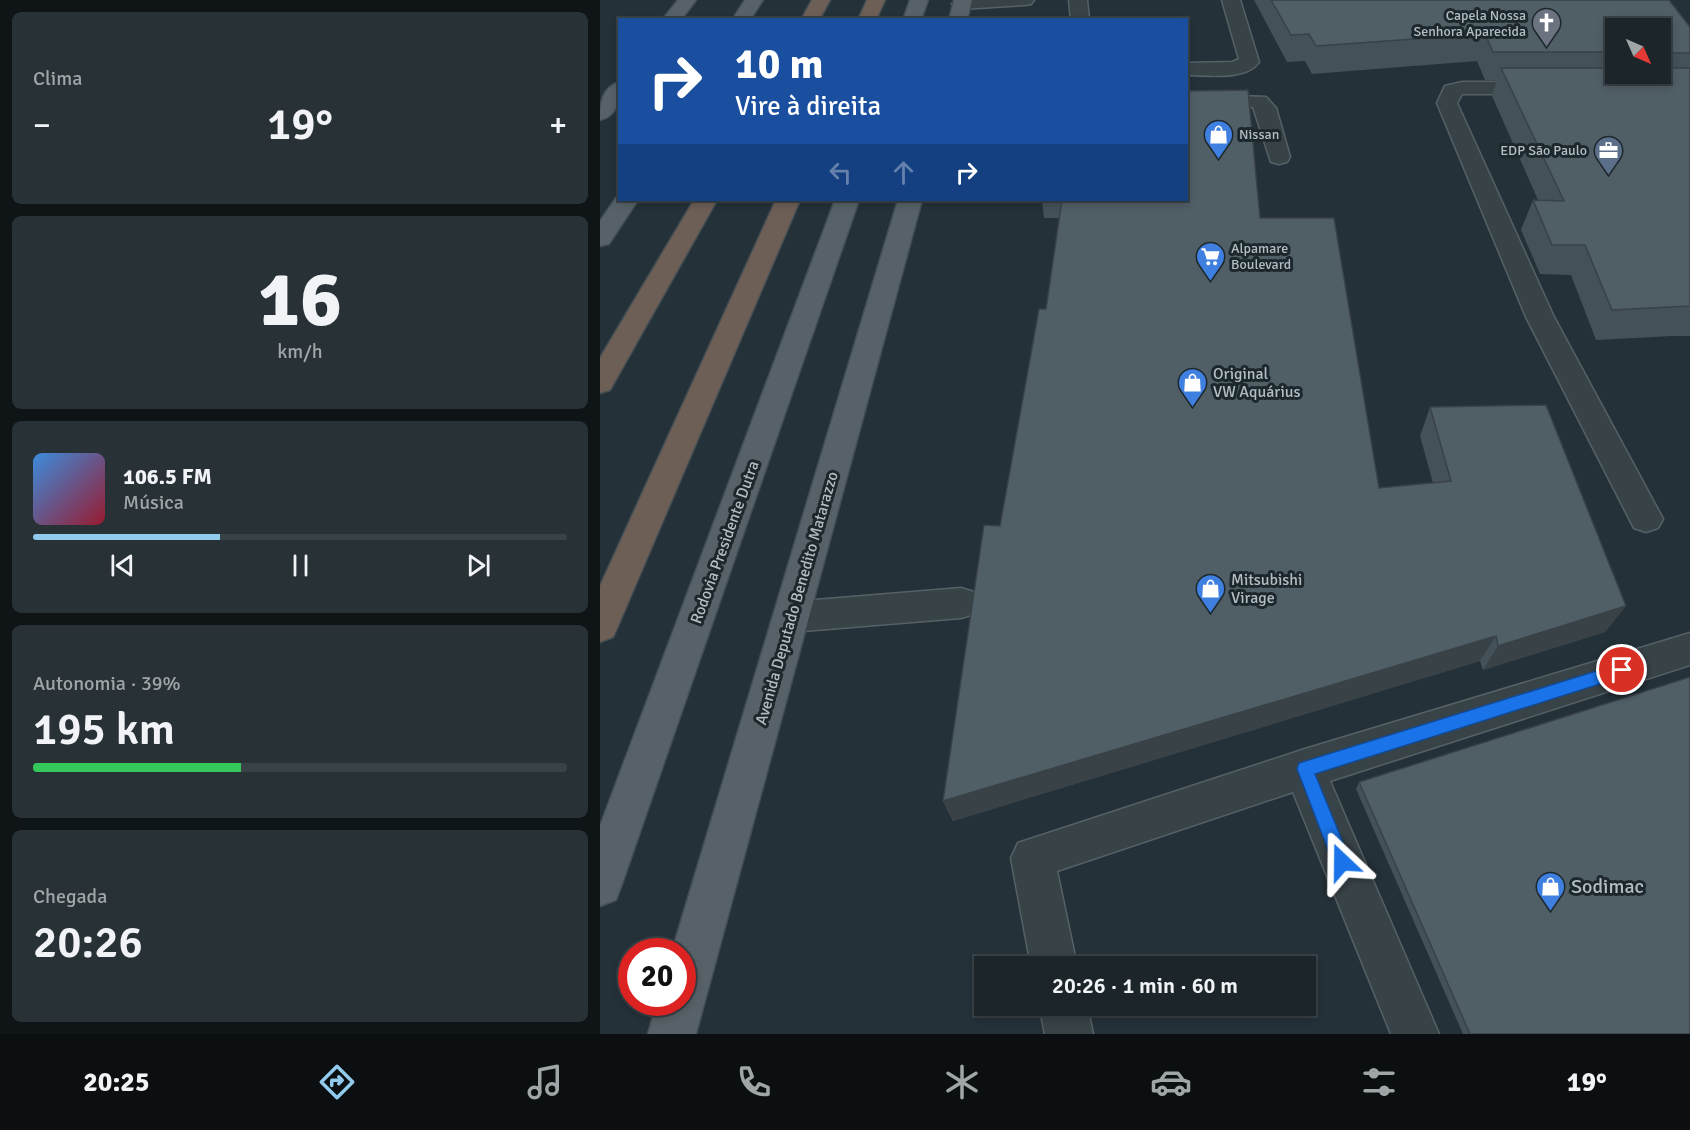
<!DOCTYPE html>
<html lang="pt">
<head>
<meta charset="utf-8">
<style>
	:root { --surface:#1b252a; --page:#283136; --text:#f1f3f6; --muted:#a0a5a8; --line:#394247; --accent:#90caec }
	body { margin:0; font-family:Signika,sans-serif; background:var(--page); color:var(--text); height:100vh; display:flex; flex-direction:column; font-size:22px; white-space:nowrap }
	* { box-sizing:border-box; margin:0 }
	p { font-size:20px; color:var(--muted) }
	.icon { flex:none; width:33px; height:33px; fill:none; stroke:currentColor; stroke-width:2; stroke-linecap:round; stroke-linejoin:round }
	.map { position:relative; flex:1; overflow:hidden }
	.side { display:flex; flex-direction:column; gap:12px; padding:12px; background:#0f1417; width:600px }
	.side>* { flex:none }
	.hud { position:absolute; left:18px; top:18px; width:570px; height:183px; border-radius:0px; box-shadow:0 3px 9px #0003,0 0 0 2px var(--line); background:#1a4fa0; color:#fff; overflow:hidden }
	.needle { width:39px; rotate:135deg }
	.fabs { position:absolute; left:1005px; top:18px; display:grid; gap:12px }
	.fabs a { display:grid; place-items:center; width:66px; height:66px; border-radius:0px; background:var(--surface); box-shadow:0 3px 9px #0003,0 0 0 2px var(--line); font-size:30px }
	.speed { position:absolute; left:18px; top:938px; display:flex; gap:12px; font-size:30px; font-weight:700; text-align:center }
	.speed>* { display:grid; place-content:center; width:78px; height:78px; border-radius:50%; background:var(--surface); box-shadow:0 3px 9px #0003,0 0 0 2px var(--line); line-height:1 }
	.speed .limit { border:9px solid #d22; background:#fff; color:#111 }
	.pin { position:absolute; display:grid; place-items:center; width:51px; height:51px; color:#fff; margin:-26px; border:3px solid #fff; border-radius:50%; box-shadow:0 2px 6px #0007 }
	.me { position:absolute; width:66px; margin:-33px; rotate:337deg; stroke-linejoin:round; filter:drop-shadow(0 0 4px #0008) }
	.turn { display:flex; align-items:center; gap:21px; height:126px; padding:0 18px; font-size:27px }
	.turn .icon { width:78px; height:78px; stroke-width:2.5 }
	.turn b { display:block; font-size:42px; line-height:51px }
	.lanes { display:flex; align-items:center; height:57px; padding:0 18px; background:#0003; justify-content:center; gap:30px; direction:ltr }
	.lanes .off { opacity:.35 }
	.big { font-size:45px; font-weight:600; line-height:1.1 }
	.side .card { flex:1; display:flex; flex-direction:column; justify-content:center; gap:9px; min-width:0; padding:0 21px; border-radius:9px; background:var(--page) }
	.side .dial { align-items:center; gap:0 }
	.dial b { font-size:78px; line-height:1 }
	.song { display:flex; align-items:center; gap:18px }
	.cover { width:72px; height:72px; border-radius:9px; background:linear-gradient(135deg,hsl(210 70% 55%),hsl(350 70% 35%)) }
	.played { height:6px; border-radius:3px; background:linear-gradient(90deg,var(--accent) 35%,var(--line) 35%) }
	.keys { display:flex; justify-content:space-around; direction:ltr }
	.heat { display:flex; justify-content:space-between; align-items:center; font-size:33px; direction:ltr }
	.charge { height:9px; border-radius:4px; background:linear-gradient(90deg,#34c759 39%,var(--line) 0) }
	.trip { position:absolute; left:374px; top:956px; width:342px; height:60px; border-radius:0px; background:var(--surface); box-shadow:0 3px 9px #0003,0 0 0 2px var(--line); font-weight:600; line-height:60px; text-align:center }
	.tabs { display:flex; height:96px; justify-content:space-around; align-items:center; background:#0b0f11; color:var(--muted) }
	.tabs .icon { width:42px; height:42px }
	.tabs .on { color:var(--accent) }
	.tabs b { font-size:27px; color:var(--text) }
	main { display:flex; flex:1; min-height:0 }
	.map>svg:first-child { display:block }
	.lines { fill:none; stroke-linecap:round; stroke-linejoin:round }
	.minor-casing { stroke:#566166; stroke-width:3 }
	.major-casing { stroke:#414c51; stroke-width:3 }
	.highway-casing { stroke:#434e53; stroke-width:3 }
	.minor { fill:#384348; fill-rule:evenodd }
	.major { fill:#566268; fill-rule:evenodd }
	.highway { fill:#6d5e56; fill-rule:evenodd }
	.wall { fill:#455158; fill-rule:evenodd }
	.shaded-wall { fill:#384247 }
	.building { fill:#505e66; stroke:#384247; stroke-width:1.5 }
	.route { fill:#1a73e8; stroke:#114b97; stroke-width:1.5 }
	.labels { text-anchor:middle; stroke-width:6; stroke-linejoin:round; paint-order:stroke }
	.far-poi-label { font-size:14px; fill:#b3bec4; stroke:#1d282d; text-anchor:end }
	.poi-label { font-size:16px; fill:#b3bec4; stroke:#1d282d; text-anchor:start }
	.street-label { font-size:16px; fill:#b3bec4; stroke:#1d282d }
	.near-poi-label { font-size:20px; fill:#b3bec4; stroke:#1d282d; text-anchor:start }
</style>
</head>
<body>
<main>
<section class="side">
<div class="card"><p>Clima</p>
<div class="heat"><a>−</a><b class="big">19°</b><a>+</a></div>
</div>
<div class="card dial"><b>16</b><p>km/h</p></div>
<div class="card">
<div class="song"><i class="cover"></i><div><b>106.5 FM</b><p>Música</p></div></div>
<div class="played"></div>
<div class="keys"><svg class="icon" aria-label="previous" viewBox="0 0 24 24"><path d="M18 5L8 12l10 7zM5 5v14"/></svg><svg class="icon" aria-label="pause" viewBox="0 0 24 24"><path d="M8 5v14M16 5v14"/></svg><svg class="icon" aria-label="next" viewBox="0 0 24 24"><path d="M6 5l10 7-10 7zM19 5v14"/></svg></div>
</div>
<div class="card"><p>Autonomia · 39%</p><b class="big">195 km</b><div class="charge"></div></div>
<div class="card"><p>Chegada</p><b class="big">20:26</b></div>
</section>
<div class="map">
<svg width="1090" height="1034" viewBox="0 0 1090 1034">
	<rect width="100%" height="100%" fill="#243138"/>
	<g class="lines">
		<defs>
			<g id="minor">
				<path d="M356,0H434L431,4L425,5L361,9L355,8L352,4Z"/>
				<path d="M469,0H487L489,20H471Z"/>
				<path d="M622,0H640L659,62C646,81 606,75 586,75V63L632,62L639,59Z"/>
				<path d="M862,82H938L945,84L948,88L945,92L938,94H862L857,103L954,317L1063,519L1058,528L1046,532L1034,528L926,317L837,103L845,86Z"/>
				<path d="M586,94L666,97L676,108L690,157L687,162L679,164L671,162L653,107L586,106Z"/>
				<path d="M361,588L374,592L379,603L374,614L361,618L191,632L178,628L173,617L178,606L191,602Z"/>
				<path d="M1090,633V665L730,781L839,1034H791L693,792L457,871L477,966H431L411,858L418,843L705,749Z"/>
				<path d="M439,1005H487L493,1034H445Z"/>
			</g>
			<g id="major">
				<path d="M78,0H96L81,20H62Z"/>
				<path d="M145,0H163L150,20H132Z"/>
				<path d="M310,0H328L321,20H303Z"/>
				<path d="M354,0H372L367,20H349Z"/>
				<path d="M20,82C20,98 18,116 0,120C0,105 1,87 20,82Z"/>
				<path d="M18,195H20V200H38L9,244L0,246V221Z"/>
				<path d="M235,200H259L22,884L16,900L0,906V826Z"/>
				<path d="M298,200H322L96,1034H48L57,1002H82V951H72Z"/>
			</g>
			<g id="highway">
				<path d="M212,0H230L219,20H201Z"/>
				<path d="M267,0H285L276,20H258Z"/>
				<path d="M94,200H117L10,390L0,393V358Z"/>
				<path d="M176,200H200L18,626L13,637L0,642V586Z"/>
			</g>
		</defs>
		<use href="#minor" class="minor-casing"/>
		<use href="#major" class="major-casing"/>
		<use href="#highway" class="highway-casing"/>
		<use href="#minor" class="minor"/>
		<use href="#major" class="major"/>
		<use href="#highway" class="highway"/>
	</g>
	<g class="wall">
		<path d="M654,0H1069L1090,27V336H1072L996,340L971,275L940,274L921,230L933,200H938L892,96L897,80H885L877,61L712,74L705,61L687,62ZM1016,28H1060V74H1016Z"/>
		<path d="M442,200H586L660,218L779,488L833,483L820,436L830,407L1026,606L1005,632L883,670L880,661L353,821L343,801L446,309L459,218H444Z"/>
		<path d="M759,782L1090,1034H863L756,789Z"/>
	</g>
	<g class="shaded-wall">
		<path d="M1026,606L1005,632L883,670L898,646Z"/>
		<path d="M896,636L880,661L353,821L343,801Z"/>
	</g>
	<g class="building">
		<path d="M671,0H1069L1090,27V53H1060V28H1016V52H893L885,34L716,46L709,34L691,35Z"/>
		<path d="M901,68H1016V74H1060V68H1090V306L1012,310L985,245H952L933,200L964,201Z"/>
		<path d="M648,90L660,218H734L779,488L851,481L830,407L946,405L1026,606L898,646L896,636L343,801L384,525L400,526L439,309H446L462,200H586V91Z"/>
		<path d="M1090,677V1034H870L759,782Z"/>
	</g>
	<path class="route" d="M1022,663L1028,665L1030,670L1028,675L1022,677L715,774L751,862L748,868L742,871L735,868L697,769L699,763Z"/>
	<defs>
		<symbol id="church-pin" viewBox="-11 -11 22 30"><path d="M0 17L-7.5 6A9.5 9.5 0 1 1 7.5 6Z" fill="#6b7280" stroke="#1d282d"/><path d="M-1.2-6h2.4v3.5h3.3v2.4h-3.3V6h-2.4V-.1h-3.3v-2.4h3.3Z" fill="#fff"/></symbol>
		<symbol id="shop-pin" viewBox="-11 -11 22 30"><path d="M0 17L-7.5 6A9.5 9.5 0 1 1 7.5 6Z" fill="#3f7fe0" stroke="#1d282d"/><path d="M-5-2.5h2.3a2.7 3.5 0 0 1 5.4 0H5L5.5 6h-11ZM-1.5-2.5h3a1.5 2.3 0 0 0-3 0Z" fill="#fff"/></symbol>
		<symbol id="office-pin" viewBox="-11 -11 22 30"><path d="M0 17L-7.5 6A9.5 9.5 0 1 1 7.5 6Z" fill="#5c6f8a" stroke="#1d282d"/><path d="M-6-3h4V-5.5h4V-3h4V5H-6ZM-1-4.5V-3h2v-1.5ZM-6 0V1H6V0Z" fill="#fff"/></symbol>
		<symbol id="supermarket-pin" viewBox="-11 -11 22 30"><path d="M0 17L-7.5 6A9.5 9.5 0 1 1 7.5 6Z" fill="#3f7fe0" stroke="#1d282d"/><path d="M-6-5.5h2.5l.6 2H6L4.5 2H-2.5L-4.4-4H-6ZM-1.5 3.2a1.3 1.3 0 1 0 .1 0ZM3 3.2a1.3 1.3 0 1 0 .1 0Z" fill="#fff"/></symbol>
	</defs>
	<g fill-rule="evenodd">
		<use href="#church-pin" x="930" y="6" width="33" height="45"/>
		<use href="#shop-pin" x="602" y="118" width="33" height="45"/>
		<use href="#office-pin" x="992" y="134" width="33" height="45"/>
		<use href="#supermarket-pin" x="594" y="240" width="33" height="45"/>
		<use href="#shop-pin" x="576" y="366" width="33" height="45"/>
		<use href="#shop-pin" x="594" y="572" width="33" height="45"/>
		<use href="#shop-pin" x="934" y="870" width="33" height="45"/>
	</g>
	<g class="labels">
		<g class="far-poi-label">
			<text x="926" y="20">Capela Nossa<tspan x="926" dy="16">Senhora Aparecida</tspan></text>
			<text x="639" y="139" text-anchor="start">Nissan</text>
			<text x="987" y="155">EDP São Paulo</text>
			<text x="631" y="253" text-anchor="start">Alpamare<tspan x="631" dy="16">Boulevard</tspan></text>
		</g>
		<g class="poi-label">
			<text x="613" y="379">Original<tspan x="613" dy="18">VW Aquárius</tspan></text>
			<text x="631" y="585">Mitsubishi<tspan x="631" dy="18">Virage</tspan></text>
		</g>
		<g class="street-label">
			<text transform="translate(124 542) rotate(-70)" y="6">Rodovia Presidente Dutra</text>
			<text transform="translate(196 598) rotate(-74)" y="6">Avenida Deputado Benedito Matarazzo</text>
		</g>
		<g class="near-poi-label">
			<text x="971" y="893">Sodimac</text>
		</g>
	</g>
</svg>
<div class="fabs">
<a><svg class="needle" viewBox="-14 -14 28 28"><path d="M0-13l5 13h-10z" fill="#e53935"/><path d="M0 13l5-13h-10z" fill="#a0a5a8"/></svg></a>
</div>
<div class="speed"><div class="limit">20</div></div>
<div class="pin" style="left:1022px;top:670px;background:#d93025"><svg class="icon" aria-label="arrive" viewBox="0 0 24 24"><path d="M6 21V4h12l-3 4 3 4H6"/></svg></div>
<svg class="me" style="left:742px;top:862px" viewBox="-20 -20 40 40"><path d="M0-17L14 15 0 8-14 15z" fill="#1a73e8" stroke="#fff" stroke-width="4"/></svg>
<div class="trip">20:26 · 1 min · 60 m</div>
<div class="hud">
<div class="turn"><svg class="icon" aria-label="right" viewBox="0 0 24 24"><path d="M7 20v-9h11M14 6l5 5-5 5"/></svg><div><b>10 m</b>Vire à direita</div></div>
<div class="lanes"><svg class="icon off" aria-label="left" viewBox="0 0 24 24"><path d="M17 20v-9H6M10 6l-5 5 5 5"/></svg><svg class="icon off" aria-label="ahead" viewBox="0 0 24 24"><path d="M12 20V5M6 11l6-6 6 6"/></svg><svg class="icon" aria-label="right" viewBox="0 0 24 24"><path d="M7 20v-9h11M14 6l5 5-5 5"/></svg></div>
</div>
</div>
</main>
<nav class="tabs">
<b>20:25</b>
<svg class="icon on" aria-label="directions" viewBox="0 0 24 24"><path d="M12 3l9 9-9 9-9-9zM9 14v-3h6M13 9l2 2-2 2"/></svg>
<svg class="icon" aria-label="music" viewBox="0 0 24 24"><path d="M9 18V5l10-2v13"/><circle cx="6" cy="18" r="3"/><circle cx="16" cy="16" r="3"/></svg>
<svg class="icon" aria-label="phone" viewBox="0 0 24 24"><path d="M5 4h4l2 5-3 2q2 4 5 5l2-3 5 2v4C11 20 4 13 5 4z"/></svg>
<svg class="icon" aria-label="climate" viewBox="0 0 24 24"><path d="M12 3v18M4 7l16 10M4 17L20 7"/></svg>
<svg class="icon" aria-label="car" viewBox="0 0 24 24"><path d="M5 17H2v-5l4-1 3-4h7l3 4 3 1v5h-3M9 17h6M6 11h13"/><circle cx="7" cy="17" r="2"/><circle cx="17" cy="17" r="2"/></svg>
<svg class="icon" aria-label="filters" viewBox="0 0 24 24"><path d="M4 7h16M4 17h16"/><circle cx="9" cy="7" r="2"/><circle cx="15" cy="17" r="2"/></svg>
<b>19°</b>
</nav>
</body>
</html>
